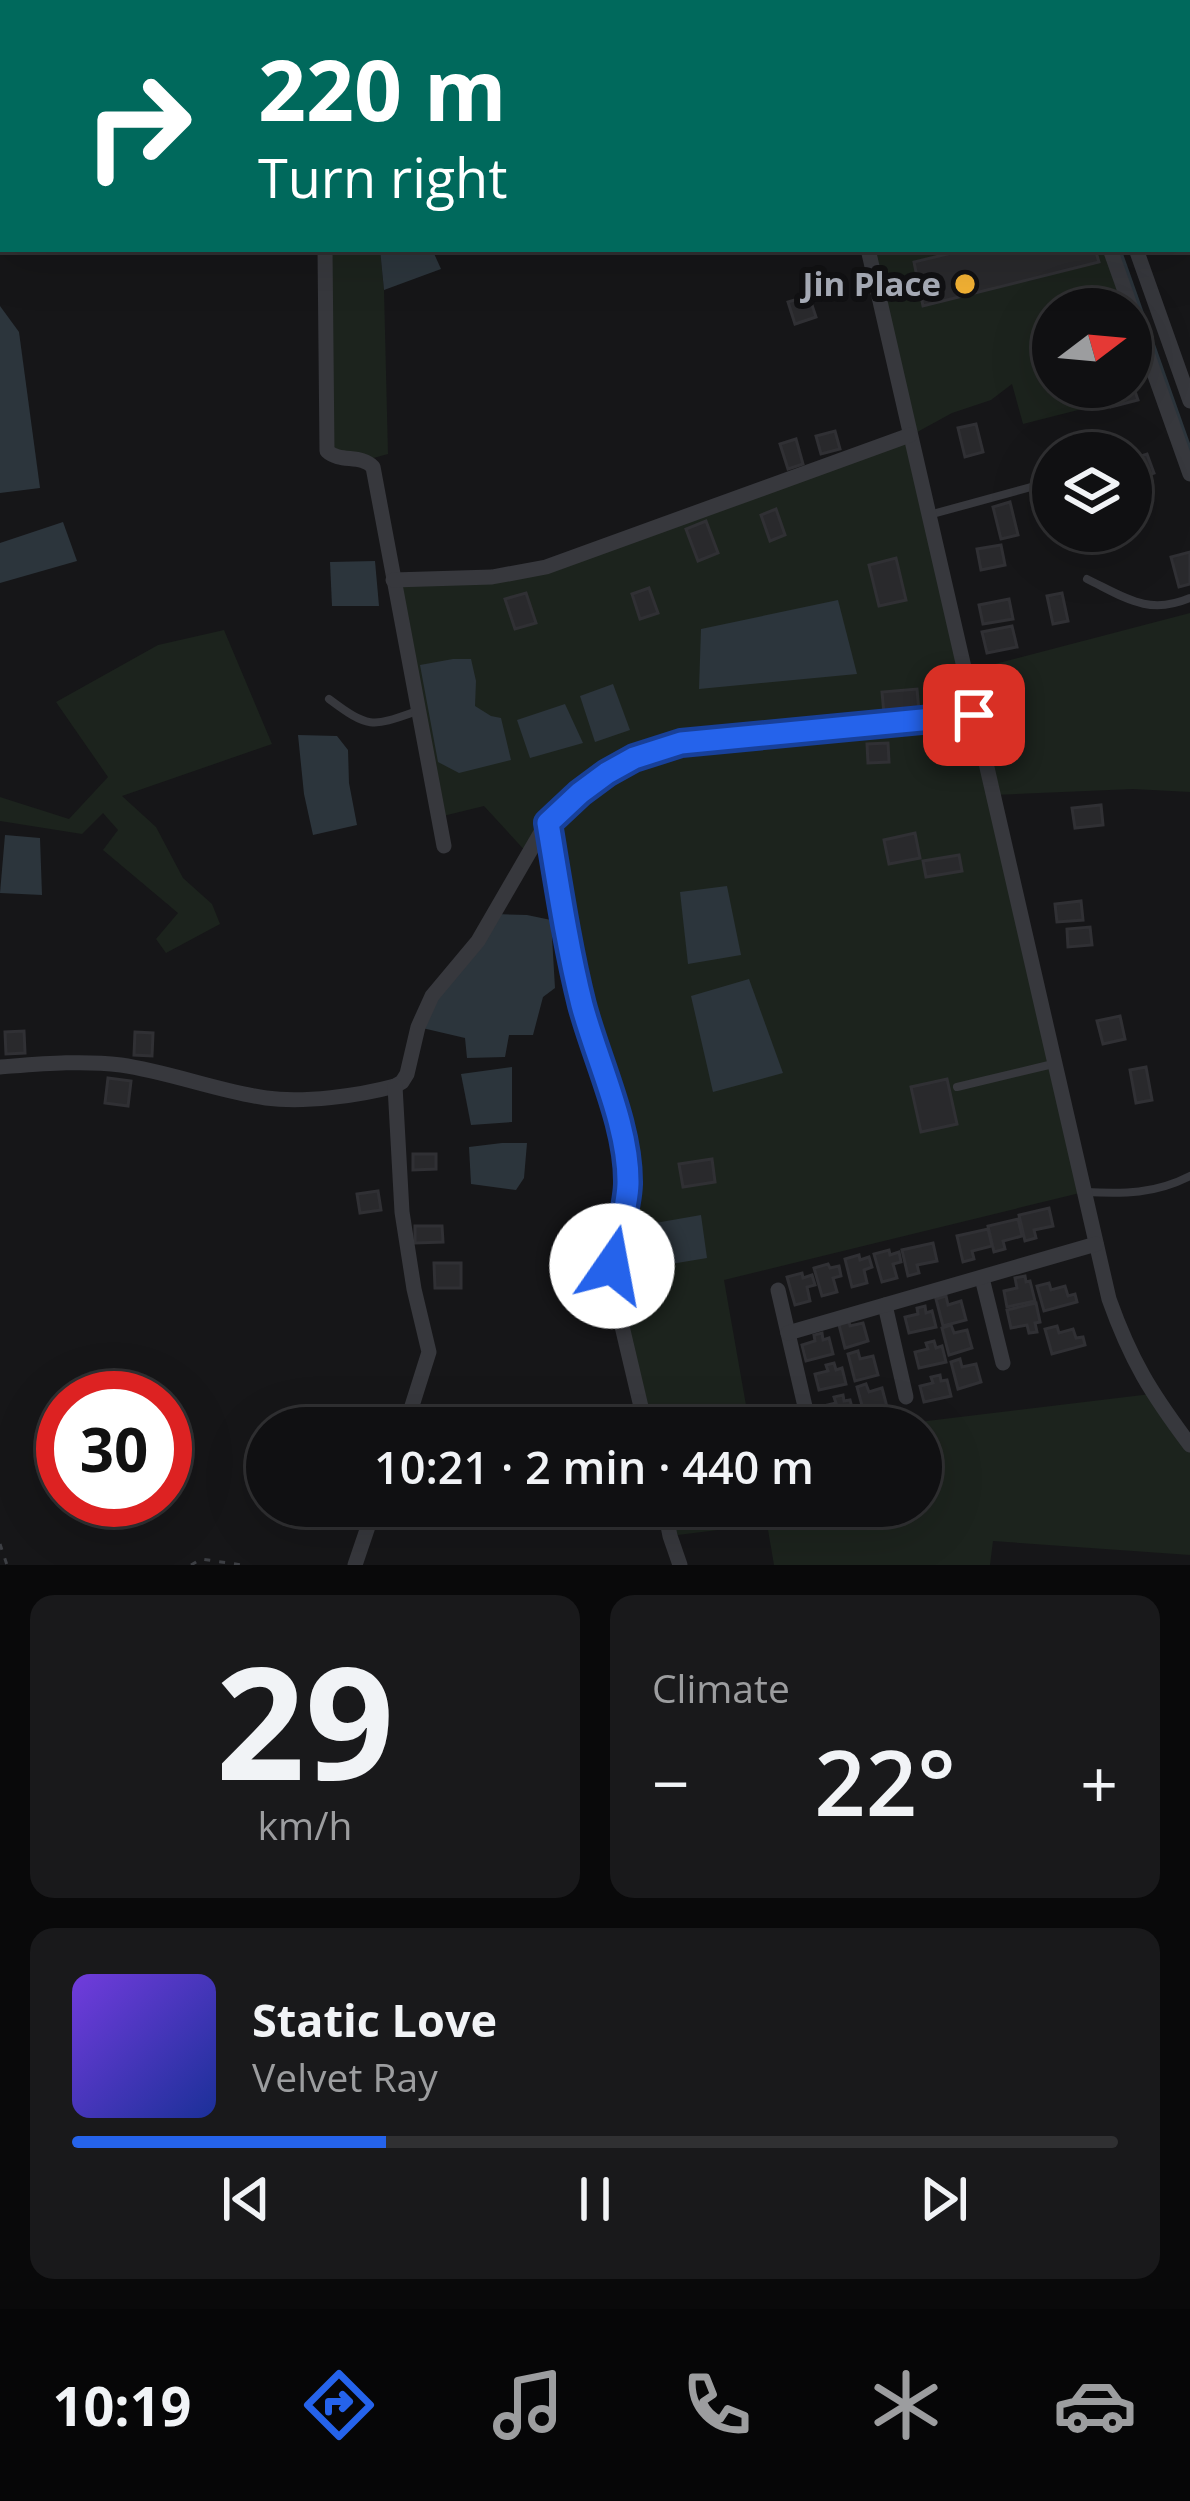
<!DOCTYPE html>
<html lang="en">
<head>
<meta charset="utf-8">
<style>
	:root { --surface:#101012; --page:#19191b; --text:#f1f3f6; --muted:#9c9d9f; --line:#303032; --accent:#2563eb }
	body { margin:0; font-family:"Open Sans",sans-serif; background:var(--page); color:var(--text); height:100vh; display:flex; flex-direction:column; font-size:45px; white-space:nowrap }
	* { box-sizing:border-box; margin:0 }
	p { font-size:39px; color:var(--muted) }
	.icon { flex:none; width:66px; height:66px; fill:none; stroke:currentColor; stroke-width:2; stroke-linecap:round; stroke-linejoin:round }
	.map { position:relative; height:1565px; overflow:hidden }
	.details { display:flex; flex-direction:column; gap:30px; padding:30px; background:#09090a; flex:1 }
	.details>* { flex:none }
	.guide { position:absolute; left:0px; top:0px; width:1191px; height:252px; box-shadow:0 12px 48px #0002,0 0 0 3px var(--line); background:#00695c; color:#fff; overflow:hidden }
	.needle { width:78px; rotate:74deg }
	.controls { position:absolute; left:1032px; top:288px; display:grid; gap:24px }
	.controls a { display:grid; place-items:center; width:120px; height:120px; border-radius:50%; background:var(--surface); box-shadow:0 12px 48px #0002,0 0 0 3px var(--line); font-size:60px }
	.speed { position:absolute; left:36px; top:1371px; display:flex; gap:24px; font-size:60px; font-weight:700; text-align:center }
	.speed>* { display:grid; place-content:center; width:156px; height:156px; border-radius:50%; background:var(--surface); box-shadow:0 12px 48px #0002,0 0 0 3px var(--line); line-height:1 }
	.speed .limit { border:18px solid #d22; background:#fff; color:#111 }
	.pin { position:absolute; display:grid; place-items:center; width:102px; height:102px; color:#fff; margin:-51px; border-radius:24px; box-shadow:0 6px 18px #0006 }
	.me { position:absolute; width:132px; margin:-66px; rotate:12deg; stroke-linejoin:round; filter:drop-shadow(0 0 9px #0008) }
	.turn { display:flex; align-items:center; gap:42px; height:252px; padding:0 60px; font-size:54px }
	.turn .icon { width:156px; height:156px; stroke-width:2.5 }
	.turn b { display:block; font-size:84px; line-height:102px }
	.big { font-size:90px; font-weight:600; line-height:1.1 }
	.details .card { flex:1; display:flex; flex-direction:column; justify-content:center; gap:18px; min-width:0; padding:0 42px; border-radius:24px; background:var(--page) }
	.details .dial { align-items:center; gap:0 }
	.dial b { font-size:156px; line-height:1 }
	.song { display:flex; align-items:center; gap:36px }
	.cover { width:144px; height:144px; border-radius:18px; background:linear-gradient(135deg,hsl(260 70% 55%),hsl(230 70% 35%)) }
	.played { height:12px; border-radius:6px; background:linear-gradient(90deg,var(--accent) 30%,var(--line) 30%) }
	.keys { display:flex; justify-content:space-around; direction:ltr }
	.heat { display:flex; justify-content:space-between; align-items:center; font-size:66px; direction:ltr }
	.details .tiles { flex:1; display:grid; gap:30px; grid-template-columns:1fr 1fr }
	.card:last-child { grid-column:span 2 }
	.trip { position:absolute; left:246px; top:1407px; width:696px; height:120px; border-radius:60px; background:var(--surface); box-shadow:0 12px 48px #0002,0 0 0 3px var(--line); font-weight:600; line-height:120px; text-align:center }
	.menu { display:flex; height:192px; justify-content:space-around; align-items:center; background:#060607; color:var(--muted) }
	.menu .icon { width:84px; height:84px }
	.menu .active { color:var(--accent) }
	.menu b { font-size:54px; color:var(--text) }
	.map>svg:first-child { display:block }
	.green { fill:#1c231d }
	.water { fill:#2c353c }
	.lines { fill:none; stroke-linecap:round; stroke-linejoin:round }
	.stream { stroke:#2c353c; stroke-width:4.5 }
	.building { fill:#29292c; stroke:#303034; stroke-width:3 }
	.path { stroke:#3d3f44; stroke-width:3; stroke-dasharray:6 9; stroke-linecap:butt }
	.service { stroke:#37383d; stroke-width:8 }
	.minor { stroke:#37383d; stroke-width:15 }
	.route-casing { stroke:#184099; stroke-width:30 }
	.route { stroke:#2563eb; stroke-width:21 }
	.poi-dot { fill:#f2b134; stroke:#111113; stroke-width:4.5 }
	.labels { text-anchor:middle; stroke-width:12; stroke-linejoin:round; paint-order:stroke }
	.poi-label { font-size:33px; font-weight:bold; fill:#a8adb8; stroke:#111113; text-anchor:end }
</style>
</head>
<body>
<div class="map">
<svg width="1190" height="1565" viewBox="0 0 1190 1565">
	<rect width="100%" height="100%" fill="#161618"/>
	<g class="green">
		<path d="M325,249H380L384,290L388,454L366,460L334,457Z"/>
		<path d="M868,249H1110L1151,365L1131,372V309H1053V387H1085L1086,408L1023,424L1012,384L991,400L952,413L910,436L964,672L1190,613V792L1133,789L994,795L1084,1192L724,1280L750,1428H646L613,1288L628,1184L582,1004L548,825L529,855L484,806L439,817L393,580L519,573L909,435Z"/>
		<path d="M224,630L272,744L122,796L156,827L183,878L212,904L220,924L166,953L156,939L178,913L103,850L118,830L103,813L82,834L0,821V797L69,819L108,777L56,702L158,645Z"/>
		<path d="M1151,1394L1190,1445V1555L993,1541L990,1565H774L767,1524L670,1536L664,1506H764L768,1524L823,1523L822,1506H921V1428H869Z"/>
	</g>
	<g class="water">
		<path d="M380,249H432L441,269L384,290Z"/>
		<path d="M0,306L19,332L40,488L0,493Z"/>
		<path d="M63,522L77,561L0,583V543Z"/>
		<path d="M375,561L379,606H332L330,562Z"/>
		<path d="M838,600L857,674L699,689L701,629Z"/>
		<path d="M453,659H471L476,681L475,706L491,716L501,718L511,760L459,773L438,762L420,665Z"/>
		<path d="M613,684L630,730L595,742L580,696Z"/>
		<path d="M565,704L583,743L530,758L517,720Z"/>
		<path d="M298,735L337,736L348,750L349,783L357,825L313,835L304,794Z"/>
		<path d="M5,835L40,838L42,895L0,893Z"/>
		<path d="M727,886L741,955L688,964L680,892Z"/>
		<path d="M495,914L527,915L551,920L555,988L543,997L533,1035H509L505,1057L467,1058L465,1038L418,1027Z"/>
		<path d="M749,979L783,1073L713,1092L691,996Z"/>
		<path d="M512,1067V1122L471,1125L461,1074Z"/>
		<path d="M502,1143H527L524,1178L516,1190L471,1184L469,1147Z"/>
		<path d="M701,1215L707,1258L641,1269L638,1226Z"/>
	</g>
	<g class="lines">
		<g class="stream">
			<path d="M1030,0L1031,3"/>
			<path d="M1119,249L1190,450"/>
		</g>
	</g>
	<g class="building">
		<path d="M968,249H1095L1099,262L923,306L914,262Z"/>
		<path d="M801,298L803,304L811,302L816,317L795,324L788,302Z"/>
		<path d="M1131,380L1138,400L1111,407L1106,388L1131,387Z"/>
		<path d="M976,424L983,452L965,457L958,428Z"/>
		<path d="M835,431L840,449L821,454L816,436Z"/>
		<path d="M796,439L803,464L788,469L780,444Z"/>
		<path d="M1147,454L1154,473L1131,481V459Z"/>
		<path d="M1053,493V525L1044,528L1037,497Z"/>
		<path d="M1010,502L1018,535L1001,539L993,507Z"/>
		<path d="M776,509L785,535L770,541L761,515Z"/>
		<path d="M706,521L718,553L698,561L686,529Z"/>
		<path d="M1001,545L1005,565L981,570L977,549Z"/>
		<path d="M1190,552V584L1179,587L1171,557Z"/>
		<path d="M896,558L906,600L879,606L869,565Z"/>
		<path d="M649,588L658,613L640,619L632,594Z"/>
		<path d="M526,593L536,623L515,629L505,599Z"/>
		<path d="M1062,593L1068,621L1053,624L1047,596Z"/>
		<path d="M1009,599L1013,619L983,624L979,605Z"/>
		<path d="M1012,626L1017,647L987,653L982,632Z"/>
		<path d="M917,689L919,711L884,714L882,692Z"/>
		<path d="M888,743L889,762L868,763L867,744Z"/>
		<path d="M1101,805L1103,825L1075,828L1072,808Z"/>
		<path d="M915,833L920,858L889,864L884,840Z"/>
		<path d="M959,855L962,871L926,877L923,861Z"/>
		<path d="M1081,901L1083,920L1057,922L1055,904Z"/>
		<path d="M1090,927L1092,945L1068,947L1067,929Z"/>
		<path d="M1120,1016L1125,1039L1103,1044L1097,1021Z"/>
		<path d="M24,1031L25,1053L6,1054L5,1032Z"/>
		<path d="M135,1032L153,1033L152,1056L134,1055Z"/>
		<path d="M1146,1067L1152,1100L1136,1103L1130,1070Z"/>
		<path d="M108,1078L131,1081L128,1106L105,1103Z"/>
		<path d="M947,1079L957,1124L921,1132L911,1087Z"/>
		<path d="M413,1154H436V1169L413,1170Z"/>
		<path d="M712,1159L715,1182L683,1187L679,1164Z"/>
		<path d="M378,1191L381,1210L360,1213L357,1194Z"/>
		<path d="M1049,1208L1053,1226L1034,1230L1036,1238L1025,1241L1019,1215Z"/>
		<path d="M1018,1219L1022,1236L1003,1241L1005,1249L994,1252L988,1226Z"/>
		<path d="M415,1226H442L443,1242L415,1243Z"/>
		<path d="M988,1229L992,1246L972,1251L974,1259L963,1262L957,1236Z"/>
		<path d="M933,1243L937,1261L917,1265L919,1273L908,1276L902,1250Z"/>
		<path d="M889,1250L890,1255L899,1252L901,1262L893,1264L897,1278L882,1282L874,1254Z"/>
		<path d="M859,1255L860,1260L869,1257L872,1267L864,1270L867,1283L852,1287L845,1259Z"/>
		<path d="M434,1263H461V1288H435Z"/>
		<path d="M828,1264L830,1268L839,1266L841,1276L833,1278L837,1292L822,1296L814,1268Z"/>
		<path d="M802,1273L803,1278L812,1275L815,1285L807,1287L810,1301L795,1305L787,1277Z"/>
		<path d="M1025,1276L1026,1282L1030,1281L1035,1301L1007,1307L1004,1291L1017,1288L1015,1278Z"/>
		<path d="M1049,1283L1051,1290L1065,1286L1068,1296L1075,1294L1077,1302L1044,1311L1037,1286Z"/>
		<path d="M946,1296L948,1305L961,1301L966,1320L943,1326L936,1299Z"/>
		<path d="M1036,1303L1040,1322L1035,1323L1037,1332L1029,1333L1027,1325L1011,1328L1007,1310Z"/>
		<path d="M925,1306L926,1313L932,1311L936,1327L909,1333L905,1317L918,1314L917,1308Z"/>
		<path d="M848,1318L850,1326L863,1323L868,1341L845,1348L838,1321Z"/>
		<path d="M951,1325L954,1333L967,1330L972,1348L949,1355L942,1328Z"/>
		<path d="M1057,1326L1059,1333L1073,1329L1076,1338L1083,1337L1085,1345L1052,1354L1045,1329Z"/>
		<path d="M822,1333L823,1340L829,1338L833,1354L806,1361L802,1345L815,1341L814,1335Z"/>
		<path d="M934,1341L936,1348L942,1346L946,1362L919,1368L915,1352L928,1349L926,1343Z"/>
		<path d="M858,1351L860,1359L873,1356L878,1375L855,1381L848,1354Z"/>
		<path d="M960,1359L962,1367L976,1364L981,1382L958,1389L951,1362Z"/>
		<path d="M834,1363L836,1370L842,1368L846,1384L819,1390L815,1374L828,1371L826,1365Z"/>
		<path d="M940,1375L941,1381L947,1380L951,1396L924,1402L920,1386L933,1383L931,1377Z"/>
		<path d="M866,1384L869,1392L882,1388L887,1407L864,1413L857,1387Z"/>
		<path d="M843,1395L844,1401L850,1400L854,1415L827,1422L823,1406L836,1403L834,1397Z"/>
	</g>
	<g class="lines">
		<g class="path">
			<path d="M0,1544L7,1565"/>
			<path d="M191,1565L201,1559L242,1565"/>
		</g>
		<g class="service">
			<path d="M929,515L1053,481"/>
			<path d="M1087,579C1124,597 1148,616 1190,598"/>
			<path d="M329,699C369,729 372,727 417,711"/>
			<path d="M957,1087L1053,1064"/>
			<path d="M1085,1192C1124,1194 1155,1194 1190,1176"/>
		</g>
		<g class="minor">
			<path d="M316,0V3"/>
			<path d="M811,0L812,3"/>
			<path d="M1020,0L1021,3"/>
			<path d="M1044,0L1046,3"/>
			<path d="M325,249L327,451C340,463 361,454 373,467L444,846"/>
			<path d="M868,249L1109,1299C1131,1361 1151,1393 1190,1445"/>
			<path d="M1110,249L1190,474"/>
			<path d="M1136,249L1190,401"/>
			<path d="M393,580L492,577L546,567L910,435"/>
			<path d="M548,823C558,884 567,946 583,1006C596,1057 618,1107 625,1159C631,1204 610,1244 613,1288L646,1428"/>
			<path d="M0,1067C40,1064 81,1060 121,1065C170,1072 217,1091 266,1098C304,1103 358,1096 395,1086L402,1082L407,1074L418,1027L432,996L478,941L540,834L560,809L607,773L634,758L681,743L974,715"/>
			<path d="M395,1086L402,1212L414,1289L429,1352L405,1428"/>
			<path d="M982,1278L1003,1363"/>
			<path d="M778,1290L810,1428"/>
			<path d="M885,1305L906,1397"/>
			<path d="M788,1333L1096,1244"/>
			<path d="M664,1506L670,1536L680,1565"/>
			<path d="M822,1506L823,1512"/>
			<path d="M355,1565L375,1506"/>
		</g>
	</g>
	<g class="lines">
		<defs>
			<path id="route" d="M612,1266C616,1239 627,1212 628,1184C629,1126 597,1061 582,1005C567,945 558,883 548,823L580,793L607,773L634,758L681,743L974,715"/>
		</defs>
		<use href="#route" class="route-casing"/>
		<use href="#route" class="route"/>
	</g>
	<circle class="poi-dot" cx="965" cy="284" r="12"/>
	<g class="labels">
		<g class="poi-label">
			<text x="941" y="296">Jin Place</text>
		</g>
	</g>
</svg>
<div class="controls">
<a><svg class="needle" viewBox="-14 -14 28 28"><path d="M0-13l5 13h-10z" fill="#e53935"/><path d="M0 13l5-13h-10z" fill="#9c9d9f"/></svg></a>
<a><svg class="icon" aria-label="layers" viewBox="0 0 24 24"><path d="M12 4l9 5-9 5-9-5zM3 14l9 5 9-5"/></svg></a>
</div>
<div class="speed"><div class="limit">30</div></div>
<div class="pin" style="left:974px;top:715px;background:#d93025"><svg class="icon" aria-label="arrive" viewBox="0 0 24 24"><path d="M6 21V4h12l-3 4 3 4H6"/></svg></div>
<svg class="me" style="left:612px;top:1266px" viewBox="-20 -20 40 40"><circle r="19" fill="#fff"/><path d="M0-13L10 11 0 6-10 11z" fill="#2563eb"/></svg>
<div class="trip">10:21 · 2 min · 440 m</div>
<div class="guide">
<div class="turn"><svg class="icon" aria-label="right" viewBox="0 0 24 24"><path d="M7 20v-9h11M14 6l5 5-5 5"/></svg><div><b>220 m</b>Turn right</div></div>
</div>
</div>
<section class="details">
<div class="tiles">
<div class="card dial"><b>29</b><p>km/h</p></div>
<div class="card"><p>Climate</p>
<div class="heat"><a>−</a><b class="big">22°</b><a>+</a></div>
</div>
<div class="card">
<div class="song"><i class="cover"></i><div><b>Static Love</b><p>Velvet Ray</p></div></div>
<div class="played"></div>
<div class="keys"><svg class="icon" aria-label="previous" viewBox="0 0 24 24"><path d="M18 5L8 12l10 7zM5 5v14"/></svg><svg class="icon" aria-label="pause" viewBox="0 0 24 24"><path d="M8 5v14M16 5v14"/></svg><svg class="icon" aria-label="next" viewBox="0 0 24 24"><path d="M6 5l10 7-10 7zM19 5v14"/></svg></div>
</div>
</div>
</section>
<nav class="menu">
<b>10:19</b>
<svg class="icon active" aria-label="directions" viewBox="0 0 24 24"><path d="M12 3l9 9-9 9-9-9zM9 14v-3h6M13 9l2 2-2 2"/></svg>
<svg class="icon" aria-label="music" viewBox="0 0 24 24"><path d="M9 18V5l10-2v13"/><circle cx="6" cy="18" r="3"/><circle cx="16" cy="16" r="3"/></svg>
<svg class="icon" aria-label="phone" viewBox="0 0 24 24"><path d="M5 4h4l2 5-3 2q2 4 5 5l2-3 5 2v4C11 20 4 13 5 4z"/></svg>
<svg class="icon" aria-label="climate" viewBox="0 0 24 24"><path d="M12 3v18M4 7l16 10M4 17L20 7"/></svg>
<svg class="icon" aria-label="car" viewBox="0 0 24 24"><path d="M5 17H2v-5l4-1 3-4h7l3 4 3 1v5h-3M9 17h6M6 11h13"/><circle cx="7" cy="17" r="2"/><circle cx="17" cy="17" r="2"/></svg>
</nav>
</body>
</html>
